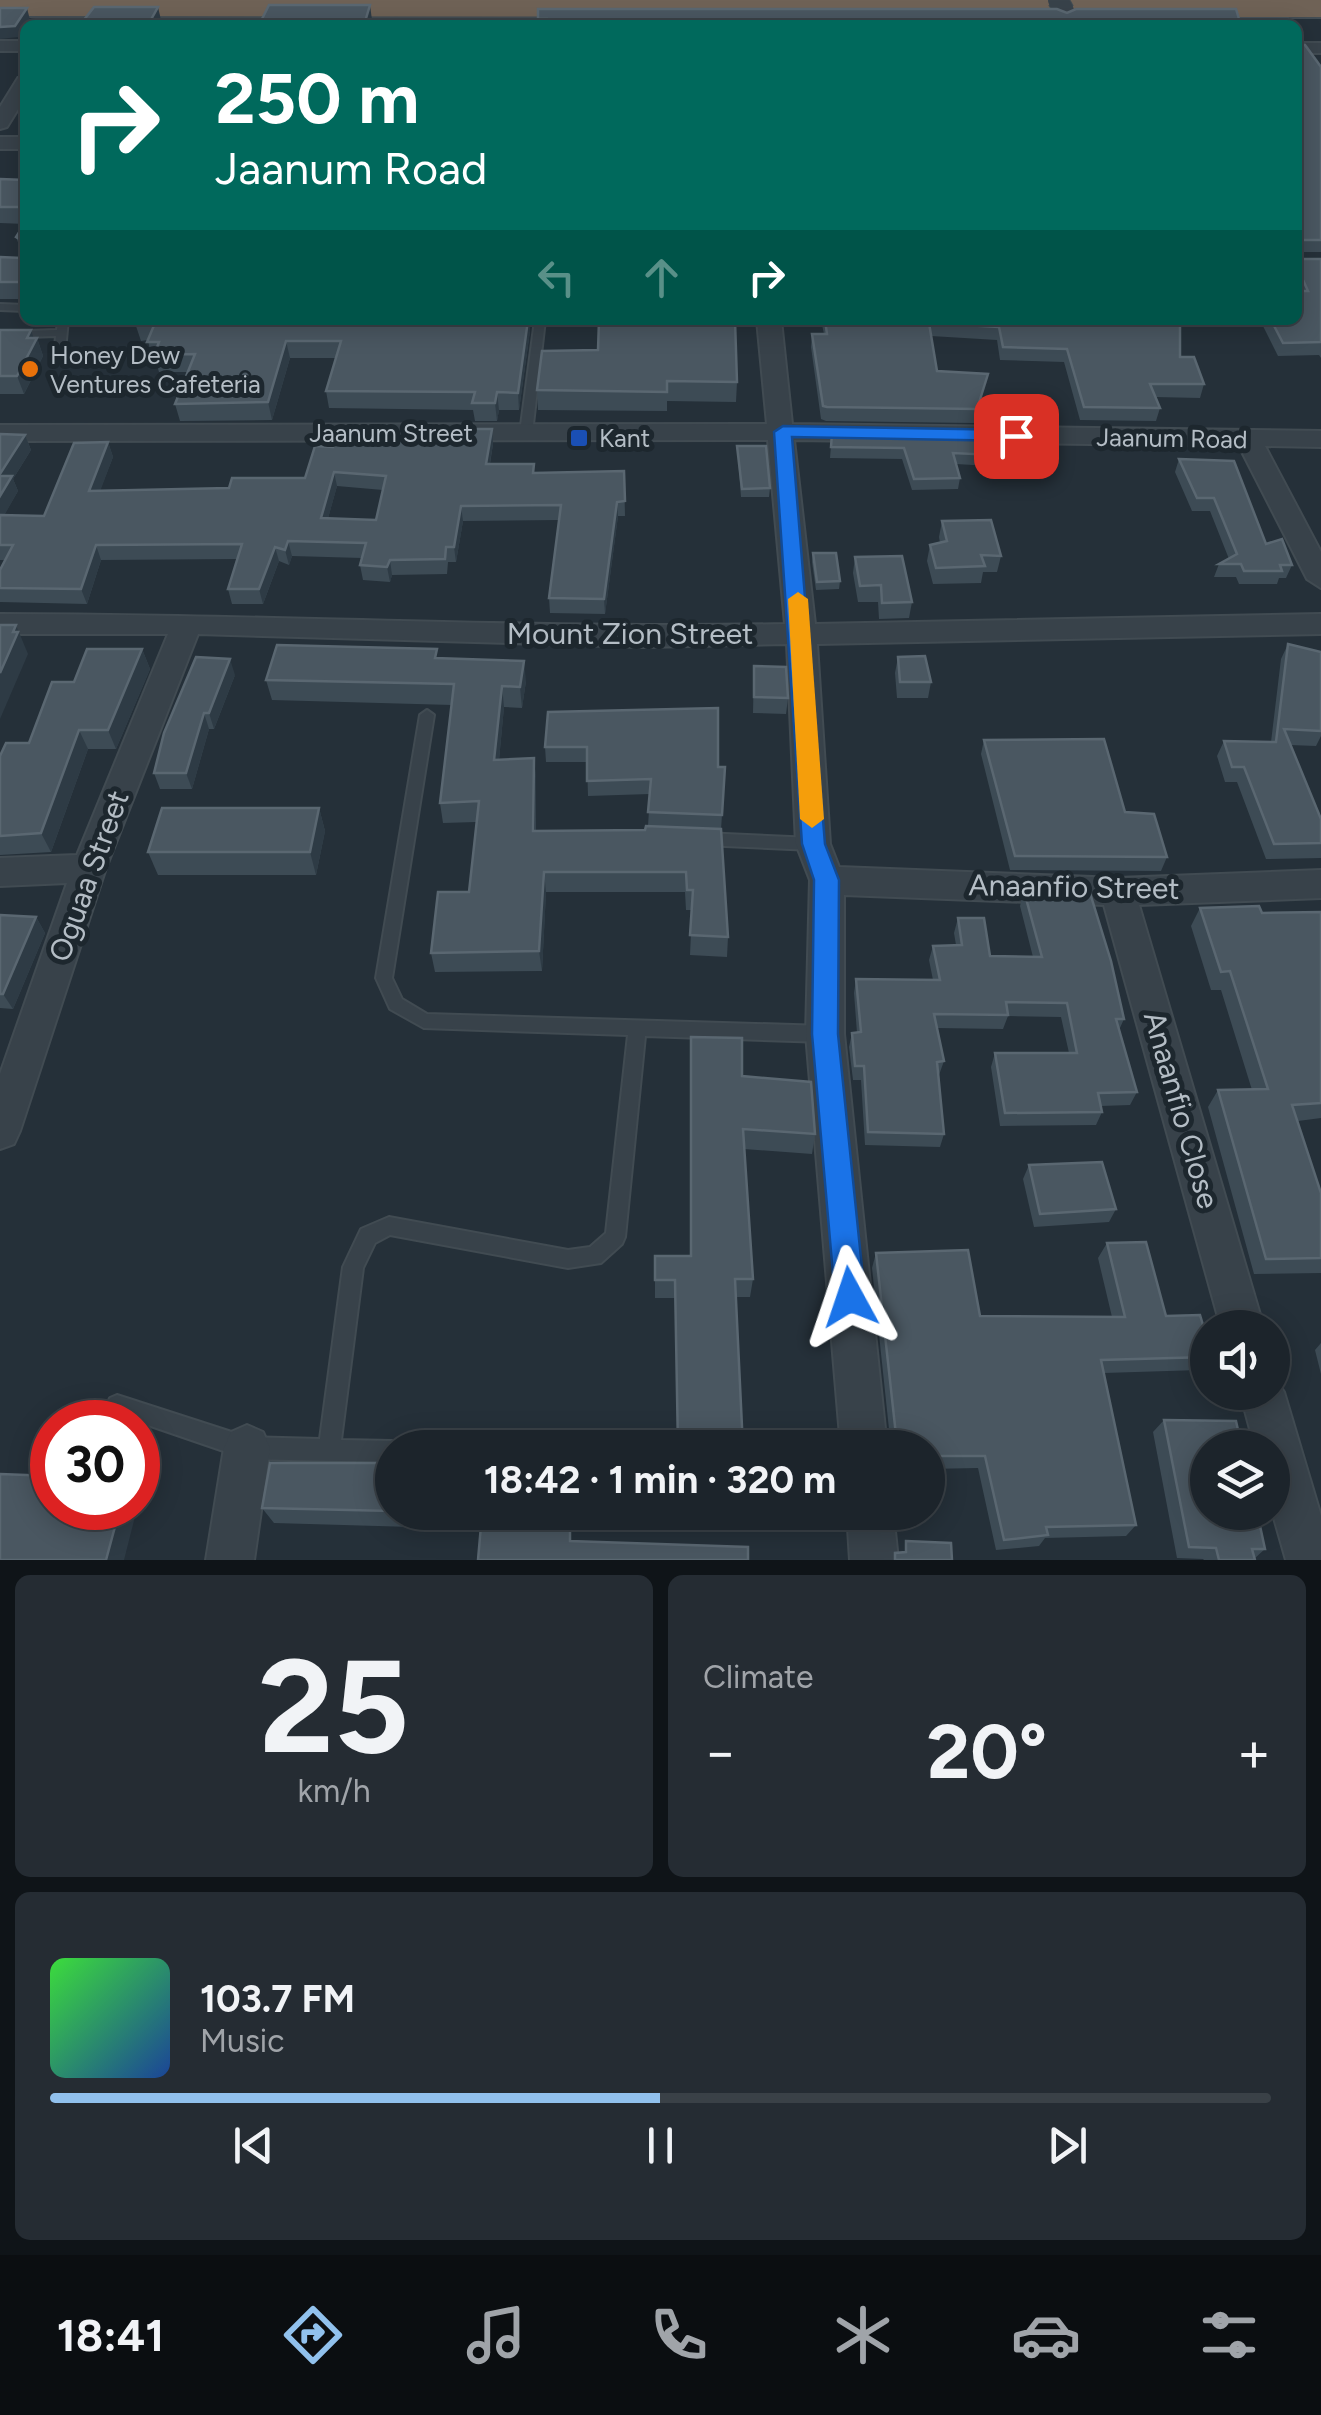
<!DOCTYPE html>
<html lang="en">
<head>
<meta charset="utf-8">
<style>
	:root { --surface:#1c242b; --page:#252c33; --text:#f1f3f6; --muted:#a0a4a9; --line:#3a4147; --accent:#91c1ed }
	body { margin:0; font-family:Figtree,sans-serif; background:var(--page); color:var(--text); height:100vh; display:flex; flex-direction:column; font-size:38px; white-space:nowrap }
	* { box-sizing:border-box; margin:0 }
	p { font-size:32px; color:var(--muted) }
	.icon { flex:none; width:55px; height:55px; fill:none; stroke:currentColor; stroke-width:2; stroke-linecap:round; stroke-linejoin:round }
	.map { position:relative; height:1560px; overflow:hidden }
	.side { display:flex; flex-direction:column; gap:15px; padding:15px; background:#0f1418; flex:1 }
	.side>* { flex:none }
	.guide { position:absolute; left:20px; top:20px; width:1282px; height:305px; border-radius:15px; box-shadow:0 5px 25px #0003,0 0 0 2px var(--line); background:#00695c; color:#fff; overflow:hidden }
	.tools { position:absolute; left:1190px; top:1310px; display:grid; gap:20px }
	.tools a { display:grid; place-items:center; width:100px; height:100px; border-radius:50%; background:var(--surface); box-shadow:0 5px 25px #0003,0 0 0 2px var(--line); font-size:50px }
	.speed { position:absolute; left:30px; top:1400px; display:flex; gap:20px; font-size:50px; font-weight:700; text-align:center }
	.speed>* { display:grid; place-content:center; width:130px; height:130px; border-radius:50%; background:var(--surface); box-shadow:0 5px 25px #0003,0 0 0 2px var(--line); line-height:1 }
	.speed .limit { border:15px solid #d22; background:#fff; color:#111 }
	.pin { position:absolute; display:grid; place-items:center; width:85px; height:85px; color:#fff; margin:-42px; border-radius:20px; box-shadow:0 5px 15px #0006 }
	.me { position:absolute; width:110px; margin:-55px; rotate:355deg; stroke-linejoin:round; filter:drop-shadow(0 0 8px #0008) }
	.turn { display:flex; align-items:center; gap:35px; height:210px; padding:0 30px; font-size:45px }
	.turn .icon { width:130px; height:130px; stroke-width:2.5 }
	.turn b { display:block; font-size:70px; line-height:85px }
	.lanes { display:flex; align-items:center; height:95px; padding:0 30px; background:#0003; justify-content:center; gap:50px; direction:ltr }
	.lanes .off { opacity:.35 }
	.big { font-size:75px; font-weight:700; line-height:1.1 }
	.side .card { flex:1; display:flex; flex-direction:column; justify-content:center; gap:15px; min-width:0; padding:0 35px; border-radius:15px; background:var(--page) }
	.side .dial { align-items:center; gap:0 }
	.dial b { font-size:130px; line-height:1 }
	.song { display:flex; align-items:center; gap:30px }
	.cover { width:120px; height:120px; border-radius:15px; background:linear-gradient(135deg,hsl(120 70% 55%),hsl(220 70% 35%)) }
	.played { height:10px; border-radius:5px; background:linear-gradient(90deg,var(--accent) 50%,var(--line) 50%) }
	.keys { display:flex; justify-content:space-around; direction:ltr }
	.heat { display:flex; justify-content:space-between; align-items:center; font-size:55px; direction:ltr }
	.side .tiles { flex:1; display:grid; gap:15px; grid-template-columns:1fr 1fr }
	.card:last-child { grid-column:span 2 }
	.trip { position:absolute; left:375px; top:1430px; width:570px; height:100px; border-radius:50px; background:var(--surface); box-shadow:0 5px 25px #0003,0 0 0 2px var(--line); font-weight:700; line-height:100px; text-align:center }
	.menu { display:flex; height:160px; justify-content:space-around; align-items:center; background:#0b0e11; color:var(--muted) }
	.menu .icon { width:70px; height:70px }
	.menu .on { color:var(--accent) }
	.menu b { font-size:45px; color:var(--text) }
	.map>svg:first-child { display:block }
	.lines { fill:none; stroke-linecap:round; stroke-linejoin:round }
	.lane-casing { stroke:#414b52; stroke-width:4 }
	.street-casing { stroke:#414b52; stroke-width:4 }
	.highway-casing { stroke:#434d54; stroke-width:4 }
	.lane { fill:#38424a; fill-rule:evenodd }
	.street { fill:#38424a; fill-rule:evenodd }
	.highway { fill:#6f6256; fill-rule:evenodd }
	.street-bridge-casing { stroke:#414b52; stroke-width:22; stroke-linecap:butt }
	.street-bridge { stroke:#38424a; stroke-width:20 }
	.wall { fill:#3d4b55; fill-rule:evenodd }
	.shaded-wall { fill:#2e3b45 }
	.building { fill:#4a5761; stroke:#5a6771; stroke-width:2.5; fill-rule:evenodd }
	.route { fill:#1a73e8; stroke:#114b97; stroke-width:2.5 }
	.slow { fill:#f59e0b }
	.food-dot { fill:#e8710a; stroke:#1d272e; stroke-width:4 }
	.transit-dot { fill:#1a4fb4; stroke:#1d272e; stroke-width:4 }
	.labels { text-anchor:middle; stroke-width:10; stroke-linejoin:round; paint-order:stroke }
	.far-poi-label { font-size:25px; fill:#b4bdc5; stroke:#1d272e; text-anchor:start }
	.far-street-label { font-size:25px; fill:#b4bdc5; stroke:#1d272e }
	.street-label { font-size:30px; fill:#b4bdc5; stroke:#1d272e }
</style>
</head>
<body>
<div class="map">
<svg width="1321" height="1560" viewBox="0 0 1321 1560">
	<rect width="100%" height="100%" fill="#253039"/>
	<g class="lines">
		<defs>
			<g id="lane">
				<path d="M0,304L25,305V311L0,310Z"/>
				<path d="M58,320H68L65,350L61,351L55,348L56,336L0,338V332L57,330Z"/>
				<path d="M535,320H545L532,433L526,437L520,433Z"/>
				<path d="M427,710L434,715L392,978L402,999L427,1014L825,1026L831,1029L834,1034L831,1039L825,1042L645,1036L625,1237L622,1244L601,1263L568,1268L390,1235L375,1243L363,1268L341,1440L392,1441L399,1445L401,1448H392V1462L247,1459L110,1412L107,1405L110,1398L117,1395L247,1437L320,1439L343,1267L361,1229L389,1217L568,1250L590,1247L606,1233L628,1035L424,1028L390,1009L376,978L420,715Z"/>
				<path d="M703,833L813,838L819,840L821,844L819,848L813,850L703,845L698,843L695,839L698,835Z"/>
			</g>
			<g id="street">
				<rect x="0" y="41" width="25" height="10"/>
				<rect x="1298" y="43" width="23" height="10"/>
				<path d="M25,76V98L7,127L0,129V107L18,78Z"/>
				<rect x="0" y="137" width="25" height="12"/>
				<path d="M757,320H781L792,424L1321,431V447L1265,446L1321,552V588L1307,579L1239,446L794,440L815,624L1321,614V634L817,644L830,844L839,867L1118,878L1321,870V898L1139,905L1264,1328H1221L1104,905L844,895V1034L887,1448H841L806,1034L810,880L796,844L787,644L643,647L198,634L106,868L20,1131L14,1144L0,1149V1074L67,883L0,886V858L77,855L168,634H0V614C262,614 524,629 785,624L768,440L0,441V425L767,424Z"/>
				<path d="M1272,1374L1284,1392L1321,1516V1560H1286L1272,1511V1448H1255L1240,1392H1272Z"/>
				<path d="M247,1425L263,1432L270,1448L254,1560H206L224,1448L231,1432Z"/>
				<path d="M847,1512H893L898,1560H850Z"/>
			</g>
			<path id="highway" d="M0,0H1321V17L0,16Z"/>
		</defs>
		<use href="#lane" class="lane-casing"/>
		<use href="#street" class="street-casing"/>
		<use href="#highway" class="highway-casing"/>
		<use href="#lane" class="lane"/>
		<use href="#street" class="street"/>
		<use href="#highway" class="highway"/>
		<defs>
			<path id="street-bridge" d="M1058,0L1064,11"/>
		</defs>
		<use href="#street-bridge" class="street-bridge-casing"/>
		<use href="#street-bridge" class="street-bridge"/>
	</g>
	<g class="wall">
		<path d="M1067,13L1239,19L1291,25H538V19Z"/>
		<path d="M1298,41L1321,67V252H1300V259H1321V358L1319,355L1278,356L1260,320H1298Z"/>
		<path d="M0,179L25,180V299H0V257L22,258V253L16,237L25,224L0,223Z"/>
		<path d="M137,320H529L530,331L519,410H499L497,421H475L473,410L329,408L326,391L336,358H290L272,420L180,421L175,404L188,372H159L155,359L152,360L148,340L141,341L135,323Z"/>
		<path d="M821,320H1180V357L1204,384L1200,398L1155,397L1160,408L1156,421L1080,420L1064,362L1000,360L997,340L931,336L937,371L988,374L974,423L826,421L821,419L811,347L812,334H824Z"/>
		<path d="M0,330L37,338L43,356L24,394H0Z"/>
		<path d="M542,351L737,382L736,402L667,401V411L538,410L537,390Z"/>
		<path d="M492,429L493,444L490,464H534V473L624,471L625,516H618L605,614L550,613L549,598L559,520L463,521L456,562H448L447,574L392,575L390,582L363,580L360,565L362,558L292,556L289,565L279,561L263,604H232L228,589L237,559L101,560L87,604L0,602V570L5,560H0V434L25,435L31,450L13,479L18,491L4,515L44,516L108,442L113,457L100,490L229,488L305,478L333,447L466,441ZM337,486L383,490L376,520L328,518Z"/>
		<path d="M832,433L993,455L990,466L956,464L960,478L958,489L912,490L902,459L830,458Z"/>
		<path d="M737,446L770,488L769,497H741Z"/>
		<path d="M1179,459L1266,544L1292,565L1286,578H1279L1277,584H1239L1236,577H1214L1219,564L1229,559L1210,511H1192L1175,472Z"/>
		<path d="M942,521L1001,556L997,572H983L981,583L933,584L927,561L930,545L940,543L939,537Z"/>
		<path d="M813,553L840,581L839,589L816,590L812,562Z"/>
		<path d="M855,557L912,602L909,618L879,619L878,602H858L853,573Z"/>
		<path d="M1288,644L1321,652V736L1316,746L1290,745L1321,819V858L1266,859L1237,782H1225L1217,756L1224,741L1271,742L1281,659Z"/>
		<path d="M142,649L150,669L116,749H88L51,852L0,855V756L29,743L74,682Z"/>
		<path d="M898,657L931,682L928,698H897L895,673Z"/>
		<path d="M438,658L526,681L522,708L504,707L499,760L534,758L536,779V831L645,830L648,826L650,794L588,796L587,762H546L545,747L548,712L718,767H725L721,830L728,937L727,957L690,955L692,910H686L685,892H546L542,971L435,972L431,953L469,892L476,822L443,823L440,803L452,705L272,700L266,680Z"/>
		<path d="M754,666L788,698L786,714L753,713Z"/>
		<path d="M235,675L214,729H209L192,789H160L154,773Z"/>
		<path d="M984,740L1125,812L1167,857L1161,871L1010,870L981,754Z"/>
		<path d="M319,808L325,831L316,875H158L148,852Z"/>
		<path d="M1024,891L1124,1019L1119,1030L1137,1092L1130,1105L1101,1106L1102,1112L1096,1125L1000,1126L991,1067L995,1053H1069L1061,1017L1008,1016L1003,1029L937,1028L944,1061L939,1075L944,1134L940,1147L865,1145L861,1080H853L849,1047L852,1033H857L854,993L856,979L933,980L929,960L933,946L956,945L954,933L958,918L990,956L1033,957L1020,906Z"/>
		<path d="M1200,908L1262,913L1321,912V1118L1298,1121L1321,1193V1273L1254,1274L1208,1107L1218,1090H1252L1221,990H1211L1191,926Z"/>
		<path d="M0,915L36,917L45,933L13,1009L0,1008Z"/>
		<path d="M742,1076L815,1134L812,1154L744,1149L753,1279L750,1297H736L743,1448H678L675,1298H655V1256H690Z"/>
		<path d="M1029,1165L1116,1209L1109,1222L1034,1227L1023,1179Z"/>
		<path d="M1107,1243L1166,1316L1208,1342V1361L1200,1370L1104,1373L1136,1525L1126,1536L1045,1538L1039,1546L996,1550L978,1468L928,1469V1448H891L872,1268L876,1253L980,1316L1112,1317L1098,1258Z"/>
		<path d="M1321,1343V1374L1315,1350Z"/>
		<path d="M1164,1420L1265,1549L1255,1558V1560H1204L1203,1559L1177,1558L1153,1432Z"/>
		<path d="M392,1463V1512H519L518,1527L572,1542L478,1560L481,1529L274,1523L262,1508Z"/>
		<path d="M679,1512H744V1516L679,1518Z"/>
	</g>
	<g class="shaded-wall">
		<path d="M370,5L372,20L371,25H364Z"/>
		<path d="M158,7L161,20L158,25H148Z"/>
		<path d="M27,8L30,20L25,25L18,37L0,39V27Z"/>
		<path d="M528,320H529L530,331L519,410L518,393Z"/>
		<path d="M31,330L35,342L37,338L43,356L24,394L17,376L27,338Z"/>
		<path d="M286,341L290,358L272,420L268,402Z"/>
		<path d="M497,392L499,410L497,421L495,403Z"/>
		<path d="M492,429L493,444L487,479L486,464Z"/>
		<path d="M25,435L31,450L13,479L18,491L0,523V474Z"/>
		<path d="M108,442L113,457L95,505L89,491Z"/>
		<path d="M334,472L337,486L324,533L321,518Z"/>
		<path d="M617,502L618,516L605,614L604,599Z"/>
		<path d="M461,506L463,521L456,562L454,547Z"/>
		<path d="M288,541L292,556L289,565L285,550Z"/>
		<path d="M96,545L101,560L87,604L81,589Z"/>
		<path d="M275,547L279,561L263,604L259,589Z"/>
		<path d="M390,560L392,575L390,582L387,567Z"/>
		<path d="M16,625L28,654L0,719V673Z"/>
		<path d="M142,649L150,669L116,749L108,730Z"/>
		<path d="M230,659L235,675L214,729L209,713Z"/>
		<path d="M524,661L526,681L522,708L520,687Z"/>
		<path d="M502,686L504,707L497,781L494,760Z"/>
		<path d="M204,713L209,729L192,789L186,773Z"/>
		<path d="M79,730L88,749L51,852L41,833Z"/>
		<path d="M534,758L536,779L535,851L533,831Z"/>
		<path d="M319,808L325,831L316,875L310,852Z"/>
		<path d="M544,872L546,892L542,971L539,951Z"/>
		<path d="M36,917L45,933L13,1009L3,994Z"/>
		<path d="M138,1489L141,1493L124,1560H106L120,1508H138Z"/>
		<path d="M514,1512H519L517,1542L513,1527Z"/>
	</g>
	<g class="building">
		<path d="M269,5H370L364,25H259Z"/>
		<path d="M94,7H158L148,25H80Z"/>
		<path d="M0,8H27L15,26L0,27Z"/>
		<path d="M538,9H1057L1067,13L1076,9H1236L1239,19H1288L1291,25H547V19H538Z"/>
		<path d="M458,21L493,22L492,25H457Z"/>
		<path d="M1298,41L1299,44L1305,45L1321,67V240H1300V259H1321V342L1283,343L1271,320H1298V291H1308L1298,269Z"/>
		<path d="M0,179L25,180V207H0Z"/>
		<path d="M25,223V282H0V257L22,258L23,241L16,237Z"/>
		<path d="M137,320H528L518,393L497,392L495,403H472L475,392L326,391L341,341H286L268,402L175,404L195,354L154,355L159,342H147L155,323H135Z"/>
		<path d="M599,320H735L737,382L667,381V392L537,390L542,351L598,350Z"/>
		<path d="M825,320H1180V357H1194L1204,384H1150L1160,408L1084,407L1067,349L1003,347L999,327L929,323L937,371L988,374L977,409L827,407L823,406L812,334H827Z"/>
		<path d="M0,330H31L27,338H37L17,376H0Z"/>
		<path d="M468,429H492L486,464H534L533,473L624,471L625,501L617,502L604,599L549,598L561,505L461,506L454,547H446L445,559L390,560L387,567L360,565L366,543L288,541L285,550L275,547L259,589H228L242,544L96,545L81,589L0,588V570L13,545H0V515L44,516L74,443L108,442L89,491L229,488L232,478H305L315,446L333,447L336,437L466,441ZM334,472L386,476L376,520L321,518Z"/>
		<path d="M832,433L983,435L993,455L953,453L960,478L914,479L904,448L831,447Z"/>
		<path d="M0,434L25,435L0,474Z"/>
		<path d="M737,446H766L770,488L742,489Z"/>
		<path d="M1179,459L1234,461L1266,544L1282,539L1292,565H1280L1282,571H1244L1241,564H1219L1237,554L1214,498H1197Z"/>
		<path d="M0,476H12L0,496Z"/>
		<path d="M991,520L1001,556L981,555L985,566L936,568L930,545L947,541L942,521Z"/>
		<path d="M813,553H836L840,581L817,582Z"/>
		<path d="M902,556L912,602L882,603L881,585L860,586L855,557Z"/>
		<path d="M0,625H16L13,632H18L0,673Z"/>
		<path d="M1288,644L1321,652V731L1284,729L1321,819V843L1274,844L1244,767H1232L1224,741L1276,742Z"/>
		<path d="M277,645L437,649L435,658L524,661L520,687L502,686L494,760L534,758L533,831L645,830L646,826L721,829L728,937L690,935L693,890H687L686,872H544L539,951L431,953L438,892H469L479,801L440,803L454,684L266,680Z"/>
		<path d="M87,649H142L108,730H79L41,833L0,836V756L6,743H29L52,682H74Z"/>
		<path d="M925,656L931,682H900L898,657Z"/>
		<path d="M196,657L230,659L209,713H204L186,773H154L164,733Z"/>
		<path d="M754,666L786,667L788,698L754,697Z"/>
		<path d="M718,708V767H725L722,815L648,812L651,779L587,781V747H545L548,712Z"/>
		<path d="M1104,739L1125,812L1154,814L1167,857L1015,856L984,740Z"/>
		<path d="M162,808H319L310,852H148Z"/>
		<path d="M1024,891L1090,893L1111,961L1124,1019H1116L1137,1092L1098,1093L1102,1112L1005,1113L995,1053H1077L1067,1003L1006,1002L1008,1015L934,1014L944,1061L937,1062L944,1134L868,1132L864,1066H855L852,1033L861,1032L856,979L940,980L933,946L962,945L958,918H984L990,956L1042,957Z"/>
		<path d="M1259,906L1262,913L1321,912V1103L1292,1105L1321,1193V1258L1266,1259L1218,1090L1268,1089L1230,971L1221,972L1200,908Z"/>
		<path d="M0,915L36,917L3,994H0Z"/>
		<path d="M691,1037L742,1038V1076L811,1082L815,1134L743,1129L753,1279H735L743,1448H678L675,1280H655V1256H691Z"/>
		<path d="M1102,1162L1116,1209L1040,1214L1029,1165Z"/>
		<path d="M1146,1242L1166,1316L1200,1315L1208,1342V1357L1101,1360L1136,1525L1046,1527L1048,1535L1004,1540L985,1456H928V1448H894L896,1435L876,1253L968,1250L980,1316L1125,1317L1107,1243Z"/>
		<path d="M1164,1420L1236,1421L1242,1448H1208V1512H1257L1265,1549H1252L1255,1560H1219L1216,1548L1189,1547Z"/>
		<path d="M270,1463H392V1511L262,1508Z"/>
		<path d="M0,1474L52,1476V1508H120L106,1560H0Z"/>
		<path d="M441,1512H514L513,1527L570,1528V1541L748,1547V1560H478L482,1514Z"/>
		<path d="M906,1541L951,1543L952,1560H895V1553L906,1552Z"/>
	</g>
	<path class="route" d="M783,426L1016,430L1025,436L1016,441L792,437L825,844L839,880L838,1034L865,1297L860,1308L850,1312L839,1308L835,1297L812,1034L814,880L802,844L774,432Z"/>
	<path class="slow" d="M798,592L808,599L824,819L812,828L800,819L788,599Z"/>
	<circle class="food-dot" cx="30" cy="369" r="10"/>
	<rect class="transit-dot" x="569" y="428" width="20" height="20" rx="5"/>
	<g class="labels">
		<g class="far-poi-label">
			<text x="50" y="364">Honey Dew<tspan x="50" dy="29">Ventures Cafeteria</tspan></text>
			<text x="599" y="447">Kant</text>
		</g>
		<g class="far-street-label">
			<text x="391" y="442">Jaanum Street</text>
			<text transform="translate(1172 438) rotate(1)" y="9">Jaanum Road</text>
		</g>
		<g class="street-label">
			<text x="630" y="644">Mount Zion Street</text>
			<text transform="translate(89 876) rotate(-70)" y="10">Oguaa Street</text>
			<text transform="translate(1074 887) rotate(1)" y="10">Anaanfio Street</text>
			<text transform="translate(1181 1110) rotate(74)" y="10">Anaanfio Close</text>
		</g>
	</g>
</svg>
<div class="tools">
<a><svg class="icon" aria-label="sound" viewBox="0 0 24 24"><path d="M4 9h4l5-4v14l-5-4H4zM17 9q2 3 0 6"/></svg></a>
<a><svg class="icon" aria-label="layers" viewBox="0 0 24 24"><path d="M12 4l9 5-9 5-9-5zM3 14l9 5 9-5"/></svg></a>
</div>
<div class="speed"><div class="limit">30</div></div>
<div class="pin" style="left:1016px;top:436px;background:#d93025"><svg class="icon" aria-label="arrive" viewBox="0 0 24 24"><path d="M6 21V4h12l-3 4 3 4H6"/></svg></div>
<svg class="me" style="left:850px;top:1297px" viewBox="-20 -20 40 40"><path d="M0-17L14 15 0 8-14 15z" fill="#1a73e8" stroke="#fff" stroke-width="4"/></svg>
<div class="trip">18:42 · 1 min · 320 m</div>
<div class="guide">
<div class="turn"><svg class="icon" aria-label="right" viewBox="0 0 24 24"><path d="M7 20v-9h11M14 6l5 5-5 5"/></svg><div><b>250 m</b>Jaanum Road</div></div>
<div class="lanes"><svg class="icon off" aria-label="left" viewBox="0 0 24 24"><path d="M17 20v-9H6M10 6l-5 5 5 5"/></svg><svg class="icon off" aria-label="ahead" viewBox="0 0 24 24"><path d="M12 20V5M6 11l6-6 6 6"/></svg><svg class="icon" aria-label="right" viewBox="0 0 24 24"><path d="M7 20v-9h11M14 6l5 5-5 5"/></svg></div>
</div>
</div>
<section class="side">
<div class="tiles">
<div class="card dial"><b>25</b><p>km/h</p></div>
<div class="card"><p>Climate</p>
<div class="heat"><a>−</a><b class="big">20°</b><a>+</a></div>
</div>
<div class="card">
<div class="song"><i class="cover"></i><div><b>103.7 FM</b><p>Music</p></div></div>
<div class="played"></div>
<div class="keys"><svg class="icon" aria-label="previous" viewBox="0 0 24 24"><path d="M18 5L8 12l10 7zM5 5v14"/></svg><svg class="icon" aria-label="pause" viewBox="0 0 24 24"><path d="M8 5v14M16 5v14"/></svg><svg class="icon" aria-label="next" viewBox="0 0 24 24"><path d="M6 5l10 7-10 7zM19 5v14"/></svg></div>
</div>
</div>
</section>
<nav class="menu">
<b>18:41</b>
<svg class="icon on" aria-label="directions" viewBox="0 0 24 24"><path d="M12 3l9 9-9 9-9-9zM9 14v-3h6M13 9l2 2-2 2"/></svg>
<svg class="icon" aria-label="music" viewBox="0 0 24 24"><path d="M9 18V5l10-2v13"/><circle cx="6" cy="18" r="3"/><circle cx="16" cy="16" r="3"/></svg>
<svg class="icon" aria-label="phone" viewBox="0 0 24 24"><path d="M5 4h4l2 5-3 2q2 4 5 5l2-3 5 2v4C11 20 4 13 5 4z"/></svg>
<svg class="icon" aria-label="climate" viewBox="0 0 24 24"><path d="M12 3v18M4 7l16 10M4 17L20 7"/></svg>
<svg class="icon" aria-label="car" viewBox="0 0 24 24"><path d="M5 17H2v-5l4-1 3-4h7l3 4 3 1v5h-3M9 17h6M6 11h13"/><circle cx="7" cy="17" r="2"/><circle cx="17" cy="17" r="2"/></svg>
<svg class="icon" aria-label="filters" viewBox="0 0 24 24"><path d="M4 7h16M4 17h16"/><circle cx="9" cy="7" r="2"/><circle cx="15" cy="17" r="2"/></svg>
</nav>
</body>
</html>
